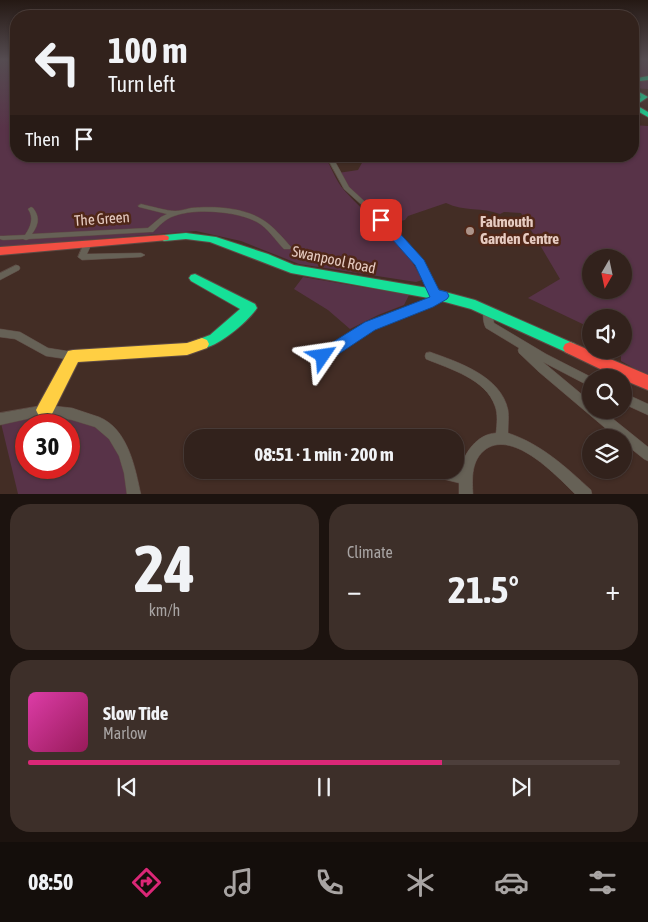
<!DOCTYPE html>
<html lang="en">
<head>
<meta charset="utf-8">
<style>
	:root { --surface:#32221c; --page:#3d2f29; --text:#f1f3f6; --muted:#a8a4a3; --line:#4d3f3b; --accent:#db2777 }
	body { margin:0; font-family:"Asap Condensed",sans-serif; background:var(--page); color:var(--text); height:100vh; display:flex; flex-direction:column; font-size:19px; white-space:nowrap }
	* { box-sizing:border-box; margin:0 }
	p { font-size:16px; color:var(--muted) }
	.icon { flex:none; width:28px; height:28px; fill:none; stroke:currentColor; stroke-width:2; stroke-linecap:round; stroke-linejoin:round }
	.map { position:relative; height:494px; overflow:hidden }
	.panel { display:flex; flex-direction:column; gap:10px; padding:10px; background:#1c130f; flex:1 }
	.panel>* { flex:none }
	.banner { position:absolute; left:10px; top:10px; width:629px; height:152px; border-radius:20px; box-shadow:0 1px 4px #0004,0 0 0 1px var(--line); background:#32221c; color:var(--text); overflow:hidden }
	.needle { width:32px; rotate:189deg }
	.buttons { position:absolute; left:582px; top:249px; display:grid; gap:10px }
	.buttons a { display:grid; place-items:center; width:50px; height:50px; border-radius:50%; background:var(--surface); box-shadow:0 1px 4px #0004,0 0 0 1px var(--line); font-size:25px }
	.speed { position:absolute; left:15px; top:414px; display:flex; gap:10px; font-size:25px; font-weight:700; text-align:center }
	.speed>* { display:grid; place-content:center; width:65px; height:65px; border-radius:50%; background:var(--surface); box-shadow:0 1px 4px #0004,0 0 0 1px var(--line); line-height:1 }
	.speed .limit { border:8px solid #d22; background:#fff; color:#111 }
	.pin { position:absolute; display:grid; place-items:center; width:42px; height:42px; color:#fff; margin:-21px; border-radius:10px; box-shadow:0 2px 8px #0006 }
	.me { position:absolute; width:55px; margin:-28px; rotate:58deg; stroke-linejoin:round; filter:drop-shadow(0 0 4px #0008) }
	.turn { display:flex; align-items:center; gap:18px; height:105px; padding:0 15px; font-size:22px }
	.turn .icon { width:65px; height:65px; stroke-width:2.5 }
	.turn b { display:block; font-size:35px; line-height:42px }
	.then { display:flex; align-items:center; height:48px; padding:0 15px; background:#0003; gap:10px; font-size:19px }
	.big { font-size:38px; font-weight:700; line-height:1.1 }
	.panel .tile { flex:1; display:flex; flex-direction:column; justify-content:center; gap:8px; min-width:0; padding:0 18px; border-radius:20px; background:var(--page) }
	.panel .dial { align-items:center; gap:0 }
	.dial b { font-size:65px; line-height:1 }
	.song { display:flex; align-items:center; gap:15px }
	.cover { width:60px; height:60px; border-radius:8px; background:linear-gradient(135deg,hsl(320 70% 55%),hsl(330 70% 35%)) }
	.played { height:5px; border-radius:2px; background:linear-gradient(90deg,var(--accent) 70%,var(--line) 70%) }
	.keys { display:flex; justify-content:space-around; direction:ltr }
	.heat { display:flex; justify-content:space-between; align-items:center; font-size:28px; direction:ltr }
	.panel .tiles { flex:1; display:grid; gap:10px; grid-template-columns:1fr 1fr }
	.tile:last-child { grid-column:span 2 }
	.trip { position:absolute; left:184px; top:429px; width:280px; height:50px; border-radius:20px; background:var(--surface); box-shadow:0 1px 4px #0004,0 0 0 1px var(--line); font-weight:700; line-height:50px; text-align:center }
	.tab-bar { display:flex; height:80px; justify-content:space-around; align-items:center; background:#140e0b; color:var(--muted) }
	.tab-bar .icon { width:35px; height:35px }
	.tab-bar .current { color:var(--accent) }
	.tab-bar b { font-size:22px; color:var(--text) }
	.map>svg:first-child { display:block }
	.green { fill:#583348; fill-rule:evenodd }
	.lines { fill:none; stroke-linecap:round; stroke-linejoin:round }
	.street-casing { stroke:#5e4a44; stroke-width:1 }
	.fast-casing { stroke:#5e4a44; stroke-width:2 }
	.slow-casing { stroke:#5e4a44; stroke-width:2 }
	.jam-casing { stroke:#5e4a44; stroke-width:2 }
	.street { fill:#666156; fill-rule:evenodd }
	.fast { fill:#16e098; fill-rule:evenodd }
	.slow { fill:#ffcf43; fill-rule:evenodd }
	.jam { fill:#f24e42; fill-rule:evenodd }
	.route { fill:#1a73e8; stroke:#114b97 }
	.poi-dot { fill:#ad948a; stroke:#502718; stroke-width:2 }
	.labels { text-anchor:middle; stroke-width:5; stroke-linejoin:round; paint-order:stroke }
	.street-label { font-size:15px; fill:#e6cbc1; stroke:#502718 }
	.poi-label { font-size:15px; font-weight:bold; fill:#e6cbc1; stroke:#502718; text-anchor:start }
</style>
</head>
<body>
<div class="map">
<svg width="648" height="495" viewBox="0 0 648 495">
	<rect width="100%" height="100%" fill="#432d25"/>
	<g class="green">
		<path d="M0,59H16V156H325C331,167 336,181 344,190C371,221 404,240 422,280L416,282L299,264L241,241L196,231L0,247Z"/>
		<path d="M633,59H648V89L633,88Z"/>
		<path d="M633,125L648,126V376L621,361V350H624V318H591V328L528,298L560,279L521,213L504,212L500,214C482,207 464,212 446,203L408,216L405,220L396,222L381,220L346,188L338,173L358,170L363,161L369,156H632ZM591,258H624V290H591Z"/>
		<path d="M303,277L409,295L404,305L378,315L350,329L328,310L294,289Z"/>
		<path d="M45,410L72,414L113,435L134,494H18L0,419ZM26,425H69V468H26Z"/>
	</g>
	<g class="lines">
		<defs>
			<g id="street">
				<path d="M326,156H332L349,187L388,223L423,261L438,294L442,293L445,294L446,296L445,298L431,306L373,329L323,360L319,359L318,356L319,353L367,323L425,302L433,297L430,294L417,264L384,225L344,189Z"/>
				<path d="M141,204C150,206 167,211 175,211C180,211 186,209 191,208C213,206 243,207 263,220C273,226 283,238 291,247L290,249H284C275,240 268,228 257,222C237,211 195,208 174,216C165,219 159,226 153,232H150L29,239L26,240L23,239L3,240L0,239V236H3L25,235C31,226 34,218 28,209L31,207L33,208C40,217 39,224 32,234L148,228L161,217L167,214L139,207L138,206Z"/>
				<path d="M84,243H90L91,245L87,254L141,253L145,255L141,257L82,260L78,257Z"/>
				<path d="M16,265L19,266L20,268L19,270L0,280V273Z"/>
				<path d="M488,308L491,309L494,323L546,354L593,378H591V387L543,362L591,402V410H602L648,447V461L644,459L624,443V438H617L539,372L519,353L518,350L519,348L486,328C483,323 482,313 485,309Z"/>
				<path d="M0,329L20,332L48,348L73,352L77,353L78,356L77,359L73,360L46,356L15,339L0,337Z"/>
				<path d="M430,352C458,362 501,376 508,410C509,417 508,425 508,433C541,444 566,467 591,490L592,495H576C557,476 514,430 486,449C471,460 472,478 473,495H459V483L427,475L426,470L455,469L460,470C464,453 477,434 496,433C497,424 498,414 495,406C486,379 450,369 426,359L425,356L426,353Z"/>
				<path d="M624,393L648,404V415L624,404Z"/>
				<path d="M45,405L72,408L99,417C128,429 135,467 141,495H127L124,473L119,456L109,439L95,427L72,420L45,415L0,425V413Z"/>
			</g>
			<g id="fast">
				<path d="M648,76V80L632,82V79Z"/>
				<path d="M632,88L648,97L636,105L648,112V117L632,108V102L641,97L632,93Z"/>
				<path d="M186,233L216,237L268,254L294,265L434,289L475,300L575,344L577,348L575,352L570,354L471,309L434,299L291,273L210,242L186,239L164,241L159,238L164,235Z"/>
				<path d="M195,274L255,304L257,308C249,321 212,353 197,348L195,344L197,340L210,335L240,309L191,281L189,278L191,275Z"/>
			</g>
			<path id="slow" d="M202,338L207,340L209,344L207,348L187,355L78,362L51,416L45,418L39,416L36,410L39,404L68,351L73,350L187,343Z"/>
			<g id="jam">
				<path d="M164,235L168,236L169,238L168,240L0,255V247Z"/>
				<path d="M570,342L648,375V390L624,380V378H619L565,352L563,348L565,344Z"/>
			</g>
		</defs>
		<use href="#street" class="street-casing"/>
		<use href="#fast" class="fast-casing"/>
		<use href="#slow" class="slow-casing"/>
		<use href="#jam" class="jam-casing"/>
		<use href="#street" class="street"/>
		<use href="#fast" class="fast"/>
		<use href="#slow" class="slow"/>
		<use href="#jam" class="jam"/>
	</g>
	<linearGradient id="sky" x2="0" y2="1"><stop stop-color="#251914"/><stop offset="0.46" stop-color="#554c51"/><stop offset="1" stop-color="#554c51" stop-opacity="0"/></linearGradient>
	<rect width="648" height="129" fill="url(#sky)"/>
	<path class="route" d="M377,217H385L424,260L439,290L447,292L449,296L447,299L433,307L375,330L328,361L323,363L317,361L315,356L317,352L365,322L430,297L415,265L377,222L376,220Z"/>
	<circle class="poi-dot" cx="470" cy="231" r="5"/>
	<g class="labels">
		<g class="street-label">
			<text transform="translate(102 219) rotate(-4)" y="5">The Green</text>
			<text transform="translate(334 260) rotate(12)" y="5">Swanpool Road</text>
		</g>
		<g class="poi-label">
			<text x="480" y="227">Falmouth<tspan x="480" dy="17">Garden Centre</tspan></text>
		</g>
	</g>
</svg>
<div class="buttons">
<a><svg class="needle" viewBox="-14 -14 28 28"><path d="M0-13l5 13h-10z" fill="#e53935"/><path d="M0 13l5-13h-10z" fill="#a8a4a3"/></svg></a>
<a><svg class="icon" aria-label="sound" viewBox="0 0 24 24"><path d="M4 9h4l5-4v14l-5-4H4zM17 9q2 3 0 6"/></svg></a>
<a><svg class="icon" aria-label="search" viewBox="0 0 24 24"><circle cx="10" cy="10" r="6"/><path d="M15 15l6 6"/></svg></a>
<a><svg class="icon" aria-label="layers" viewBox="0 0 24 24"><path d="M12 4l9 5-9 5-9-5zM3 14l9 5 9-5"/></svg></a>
</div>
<div class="speed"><div class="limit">30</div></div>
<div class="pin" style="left:381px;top:220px;background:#d93025"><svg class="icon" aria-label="arrive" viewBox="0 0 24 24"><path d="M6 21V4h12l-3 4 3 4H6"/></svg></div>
<svg class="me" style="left:323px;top:356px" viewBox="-20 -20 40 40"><path d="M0-17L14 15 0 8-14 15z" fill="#1a73e8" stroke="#fff" stroke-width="4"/></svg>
<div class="trip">08:51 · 1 min · 200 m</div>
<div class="banner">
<div class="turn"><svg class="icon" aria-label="left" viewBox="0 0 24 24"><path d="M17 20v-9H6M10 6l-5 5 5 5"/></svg><div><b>100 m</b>Turn left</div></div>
<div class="then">Then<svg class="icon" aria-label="arrive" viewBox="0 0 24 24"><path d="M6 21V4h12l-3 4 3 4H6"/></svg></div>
</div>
</div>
<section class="panel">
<div class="tiles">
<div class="tile dial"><b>24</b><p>km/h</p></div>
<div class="tile"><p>Climate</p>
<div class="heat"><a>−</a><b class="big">21.5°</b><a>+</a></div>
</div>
<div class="tile">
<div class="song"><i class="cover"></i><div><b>Slow Tide</b><p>Marlow</p></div></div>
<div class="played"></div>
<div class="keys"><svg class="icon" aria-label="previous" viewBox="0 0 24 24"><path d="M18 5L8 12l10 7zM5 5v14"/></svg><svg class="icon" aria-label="pause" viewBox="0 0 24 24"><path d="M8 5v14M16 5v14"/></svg><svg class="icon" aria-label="next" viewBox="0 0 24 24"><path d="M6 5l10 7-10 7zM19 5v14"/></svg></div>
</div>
</div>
</section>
<nav class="tab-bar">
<b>08:50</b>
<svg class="icon current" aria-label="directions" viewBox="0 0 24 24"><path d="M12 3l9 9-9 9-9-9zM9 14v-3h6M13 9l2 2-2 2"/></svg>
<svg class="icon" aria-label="music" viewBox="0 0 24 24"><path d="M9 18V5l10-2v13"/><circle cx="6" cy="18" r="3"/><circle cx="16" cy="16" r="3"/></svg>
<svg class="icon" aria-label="phone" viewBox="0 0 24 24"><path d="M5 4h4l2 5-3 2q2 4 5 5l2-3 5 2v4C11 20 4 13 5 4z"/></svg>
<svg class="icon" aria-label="climate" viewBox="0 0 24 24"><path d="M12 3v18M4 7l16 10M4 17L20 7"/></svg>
<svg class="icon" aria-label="car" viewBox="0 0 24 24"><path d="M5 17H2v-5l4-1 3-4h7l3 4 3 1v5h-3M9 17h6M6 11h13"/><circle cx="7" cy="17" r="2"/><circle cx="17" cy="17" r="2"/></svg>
<svg class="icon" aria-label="filters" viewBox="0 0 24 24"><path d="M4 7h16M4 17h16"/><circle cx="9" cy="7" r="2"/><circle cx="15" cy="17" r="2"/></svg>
</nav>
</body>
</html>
